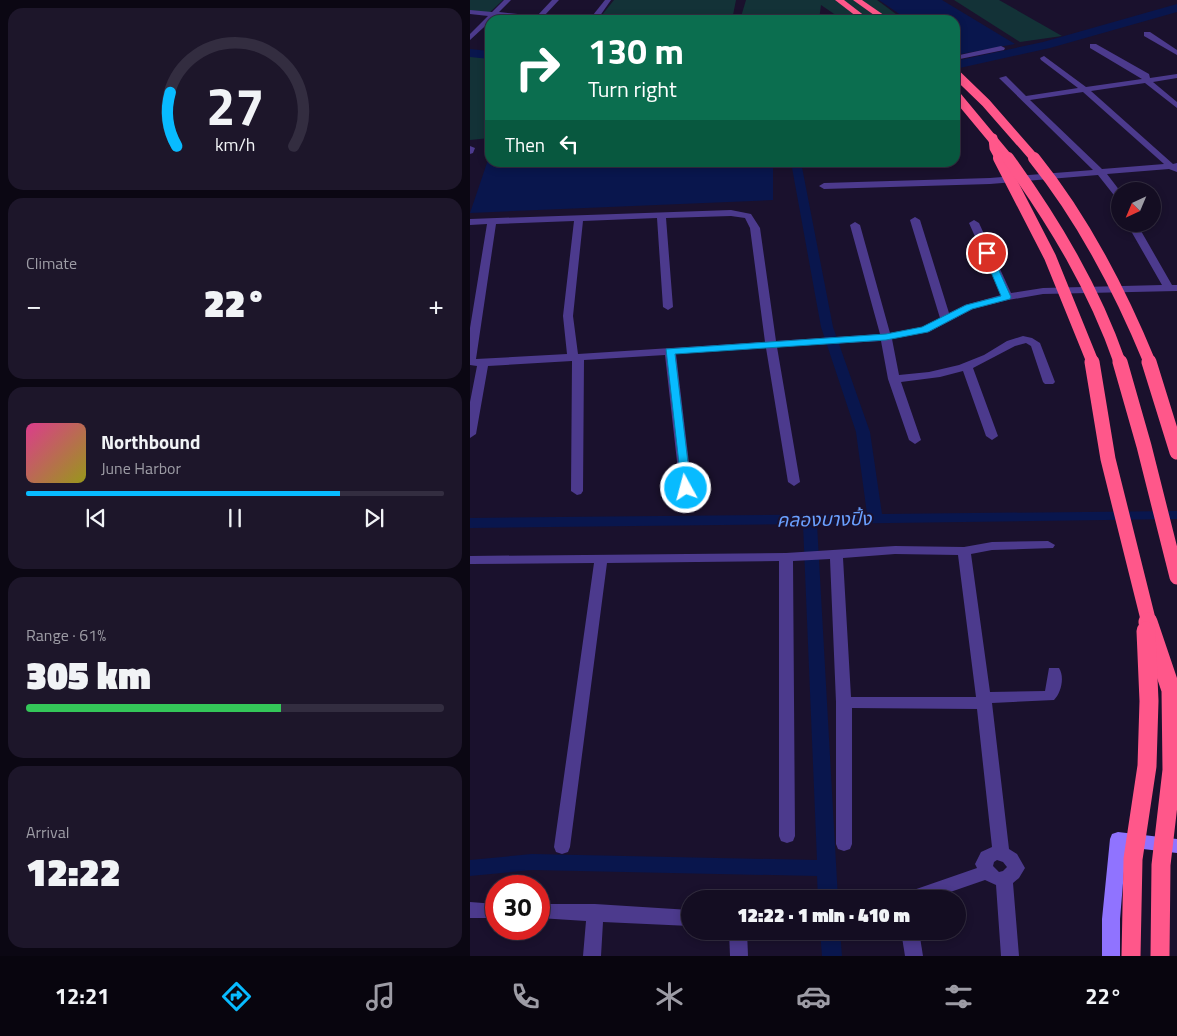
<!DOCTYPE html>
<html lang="en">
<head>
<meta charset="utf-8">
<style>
	:root { --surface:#140d22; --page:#1d162a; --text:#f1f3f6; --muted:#9d9ca5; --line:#332d40; --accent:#08bbff }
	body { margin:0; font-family:"Titillium Web","Noto Sans Thai",sans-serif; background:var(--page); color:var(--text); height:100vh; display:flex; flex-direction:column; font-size:19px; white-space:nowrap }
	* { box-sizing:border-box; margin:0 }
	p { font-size:16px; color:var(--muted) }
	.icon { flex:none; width:28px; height:28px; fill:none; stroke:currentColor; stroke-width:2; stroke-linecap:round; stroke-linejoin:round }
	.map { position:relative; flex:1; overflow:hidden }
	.panel { display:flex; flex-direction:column; gap:8px; padding:8px; background:#0b0713; width:470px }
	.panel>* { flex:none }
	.top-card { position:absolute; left:15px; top:15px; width:475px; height:152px; border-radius:15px; box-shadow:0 2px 8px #0003,0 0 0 1px var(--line); background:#0b6e4f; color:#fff; overflow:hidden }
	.needle { width:32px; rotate:224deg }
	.tools { position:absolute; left:641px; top:182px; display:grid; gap:10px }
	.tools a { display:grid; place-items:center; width:50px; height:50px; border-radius:50%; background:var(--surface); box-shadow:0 2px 8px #0003,0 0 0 1px var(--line); font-size:25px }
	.speed { position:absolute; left:15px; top:875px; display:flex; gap:10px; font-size:25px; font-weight:700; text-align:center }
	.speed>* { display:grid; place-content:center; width:65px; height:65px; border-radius:50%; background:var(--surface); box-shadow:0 2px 8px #0003,0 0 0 1px var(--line); line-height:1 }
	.speed .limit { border:8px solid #d22; background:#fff; color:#111 }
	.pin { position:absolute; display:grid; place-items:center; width:42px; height:42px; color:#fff; margin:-21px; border:2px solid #fff; border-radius:50%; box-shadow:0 1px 5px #0007 }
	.me { position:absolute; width:55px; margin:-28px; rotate:353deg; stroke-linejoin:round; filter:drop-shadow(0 0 4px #0008) }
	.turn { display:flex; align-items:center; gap:18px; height:105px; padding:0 20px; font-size:22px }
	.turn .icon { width:65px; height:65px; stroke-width:2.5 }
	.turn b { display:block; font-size:35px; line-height:42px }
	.then { display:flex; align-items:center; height:48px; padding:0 20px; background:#0003; gap:10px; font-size:19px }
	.big { font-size:38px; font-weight:800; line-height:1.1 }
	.panel .widget { flex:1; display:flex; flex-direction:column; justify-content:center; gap:8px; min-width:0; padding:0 18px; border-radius:15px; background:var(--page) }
	.panel .dial { align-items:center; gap:0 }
	.dial svg { height:130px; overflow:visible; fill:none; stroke:var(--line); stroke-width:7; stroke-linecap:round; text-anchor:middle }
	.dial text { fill:var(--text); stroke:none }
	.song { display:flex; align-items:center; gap:15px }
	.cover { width:60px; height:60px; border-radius:8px; background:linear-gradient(135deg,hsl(330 70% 55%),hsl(60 70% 35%)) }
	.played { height:5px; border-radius:2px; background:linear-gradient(90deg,var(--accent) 75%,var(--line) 75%) }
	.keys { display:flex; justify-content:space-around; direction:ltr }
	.heat { display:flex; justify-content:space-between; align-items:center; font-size:28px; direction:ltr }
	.charge { height:8px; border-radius:4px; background:linear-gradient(90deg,#34c759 61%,var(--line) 0) }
	.trip { position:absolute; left:211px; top:890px; width:285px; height:50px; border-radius:25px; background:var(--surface); box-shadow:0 2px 8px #0003,0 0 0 1px var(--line); font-weight:800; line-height:50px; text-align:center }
	.tab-bar { display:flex; height:80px; justify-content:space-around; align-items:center; background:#08050e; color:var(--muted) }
	.tab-bar .icon { width:35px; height:35px }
	.tab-bar .on { color:var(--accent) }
	.tab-bar b { font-size:22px; color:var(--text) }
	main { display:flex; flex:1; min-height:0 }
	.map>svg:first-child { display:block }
	.green { fill:#133237 }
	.water { fill:#09164d }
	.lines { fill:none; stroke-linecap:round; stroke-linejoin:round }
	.canal { fill:#09164d; fill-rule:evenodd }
	.river { fill:#09164d; fill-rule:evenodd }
	.street { fill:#4c3a8d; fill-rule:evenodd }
	.secondary { fill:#9073ff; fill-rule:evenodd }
	.highway { fill:#ff578a; fill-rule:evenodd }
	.highway-bridge-far3 { stroke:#ff578a; stroke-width:9 }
	.highway-bridge-far2 { stroke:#ff578a; stroke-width:12 }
	.highway-bridge-far1 { stroke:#ff578a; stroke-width:15 }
	.highway-bridge { stroke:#ff578a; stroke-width:19 }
	.route { fill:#08bbff; stroke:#057aa6 }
	.labels { text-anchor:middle; stroke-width:4; stroke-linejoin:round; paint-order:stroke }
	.water-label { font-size:19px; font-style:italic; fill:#6aa0ff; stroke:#1a112d }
</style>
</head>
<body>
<main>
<section class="panel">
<div class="widget dial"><svg viewBox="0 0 100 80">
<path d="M14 69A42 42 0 1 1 86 69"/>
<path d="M14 69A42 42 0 0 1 10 36" stroke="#08bbff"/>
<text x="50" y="56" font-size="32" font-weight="700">27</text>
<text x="50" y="72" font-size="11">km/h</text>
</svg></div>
<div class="widget"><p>Climate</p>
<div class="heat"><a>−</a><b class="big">22°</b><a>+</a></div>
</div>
<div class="widget">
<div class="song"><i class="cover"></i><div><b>Northbound</b><p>June Harbor</p></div></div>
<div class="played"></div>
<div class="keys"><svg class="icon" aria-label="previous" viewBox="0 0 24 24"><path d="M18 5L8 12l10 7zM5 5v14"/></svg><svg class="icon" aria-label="pause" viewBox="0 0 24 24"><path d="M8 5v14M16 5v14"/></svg><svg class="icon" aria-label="next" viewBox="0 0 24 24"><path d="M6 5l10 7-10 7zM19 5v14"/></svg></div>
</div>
<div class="widget"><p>Range · 61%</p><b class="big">305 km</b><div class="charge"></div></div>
<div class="widget"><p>Arrival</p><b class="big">12:22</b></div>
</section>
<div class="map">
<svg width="707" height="956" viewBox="0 0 707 956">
	<rect width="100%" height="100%" fill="#1a112d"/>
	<g class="green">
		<path d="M0,0H33L19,13L0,11Z"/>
		<path d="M144,0H266L262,20H128Z"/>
		<path d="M276,0H407L434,20H373L351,5L349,20H270Z"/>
		<path d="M484,0H529L592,36L550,42Z"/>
		<path d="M0,55L20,58V138L0,140Z"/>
	</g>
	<g class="water">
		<path d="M409,0H472L545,44L486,55L485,20H438Z"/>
		<path d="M20,154V162L303,163V200L0,213Z"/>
	</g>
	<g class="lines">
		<g class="canal">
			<path d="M321,162H331L363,327L400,432L412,514L707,511V519L347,524L368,899H348L347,876L62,870L0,876V860L62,854L347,860L333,524L0,528V518L397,514L386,432L351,327Z"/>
			<path d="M350,931H370L372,956H352Z"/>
		</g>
		<g class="river">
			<path d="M707,4V12L580,48L485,69V61L573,42Z"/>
			<path d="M0,49L20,51V59L0,57Z"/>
		</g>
		<g class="street">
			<path d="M34,0H41L29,12L67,16L82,0H89L74,16L97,20H63L26,16L0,40V34L18,16L0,14V10L22,12Z"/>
			<path d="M135,0H141L127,20H119Z"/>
			<path d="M674,32H680L707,50V55L674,36Z"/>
			<path d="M620,44H626L679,74L680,78L707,74V78L683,82L707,102V108L675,83L621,91L703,164L707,163V172L699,169L637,174L650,191V200L647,199L628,175L520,184L354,189L349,186L354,183L520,178L623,170L529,78L536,76L556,96L608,88L571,60L570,58L574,56L616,87L672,79L620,48ZM613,92L694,164L632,169L560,100Z"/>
			<path d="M531,46L535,48L534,50L485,60V56Z"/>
			<path d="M0,146L5,148L3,153L0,154Z"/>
			<path d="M261,210L281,214L290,228L306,341L410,334L380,225L385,222L390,225L420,333L452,327L470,318L440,220L445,217L450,220L479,313L495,305L531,295L499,223L504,220L509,223L541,293L573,288L692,285L657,224H667L702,285H707V291L573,294L538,300L503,309L459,332L422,339L429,375L459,372L489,365L514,355L537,341L553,336L562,338L570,343L585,382L583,384H575L573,382L561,346L556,343L545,346L503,368L528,436L522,440L516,436L493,371L470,377L431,382L451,440L445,444L439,440L418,379L411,341L307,347L330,482L324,486L318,482L296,348L206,354L222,488L220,491H212L210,488L195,355L114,360L113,491L111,494L107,495L101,491L102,361L18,366L6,434L0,438V402L7,366L0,365V328L17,224L0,225V219ZM261,216L275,218L280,228L295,342L108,354L103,316L113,221L187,218L193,307L198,310L203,307L196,218ZM104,221L93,316L97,354L6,359L26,224Z"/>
			<path d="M578,541L585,545L583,548L522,550L501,554L520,692L575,691L579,668H589C595,677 591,693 584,700L522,703L539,849L547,854L555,868L549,878L543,883L549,956H531L526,885L515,880L460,899H429L432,894L507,868L505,864L511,852L522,847L507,709L382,708V844L380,849L374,851L368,849L366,844V702L360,559L323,561L325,836L323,841L317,843L311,841L309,836V561L137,563L100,847L98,852L92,854L86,852L84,847L124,563L0,564V556L316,553L425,546L494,547L522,542ZM425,554L488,555L506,697H381L373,558ZM527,860L533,862L537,867L533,871L529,872L523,866L524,862Z"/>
			<path d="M0,902L26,904V918H0Z"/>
			<path d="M69,904H125L220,910V926L133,922L131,956H113L116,921L69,918Z"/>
			<path d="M259,931H277L278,956H260Z"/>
			<path d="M431,931H449L453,956H435Z"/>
		</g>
		<path class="secondary" d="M648,832L707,839V853L656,847L650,919V956H632V919L640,839L642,834Z"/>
		<g class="highway">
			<path d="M365,0H374L400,20H391Z"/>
			<path d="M383,0H392L421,20H411Z"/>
		</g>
		<g class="highway-bridge-far3">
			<path d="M485,73L516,103L565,159"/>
			<path d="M485,94L539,159"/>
			<path d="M523,138L524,148L530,159"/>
		</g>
		<g class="highway-bridge-far2">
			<path d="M529,158L580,257L623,363"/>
			<path d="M538,158C584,222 624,288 650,363"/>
			<path d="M564,158C614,220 650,290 680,363"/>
		</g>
		<g class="highway-bridge-far1">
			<path d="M622,362L638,459L679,623"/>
			<path d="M650,362L674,446L707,577"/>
			<path d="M679,362L707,452"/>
		</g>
		<g class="highway-bridge">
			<path d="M678,622L701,690L702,770L691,865L690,956"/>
			<path d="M661,956L663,859L677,766L679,701L676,631"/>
		</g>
	</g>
	<path class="route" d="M517,250L521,253L541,297L540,299L502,309L458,332L416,340L205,354L221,488L216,491L212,490L196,349L416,334L452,327L496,305L531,296L513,253Z"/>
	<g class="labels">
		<g class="water-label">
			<text transform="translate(354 519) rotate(-1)" y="7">คลองบางปิ้ง</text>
		</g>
	</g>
</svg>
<div class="tools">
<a><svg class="needle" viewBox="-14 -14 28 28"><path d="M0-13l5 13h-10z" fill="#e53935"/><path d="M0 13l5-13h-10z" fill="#9d9ca5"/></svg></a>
</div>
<div class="speed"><div class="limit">30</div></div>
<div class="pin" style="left:517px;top:253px;background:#d93025"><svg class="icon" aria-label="arrive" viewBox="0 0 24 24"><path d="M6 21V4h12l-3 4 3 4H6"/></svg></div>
<svg class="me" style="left:216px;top:488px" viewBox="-20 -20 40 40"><circle r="17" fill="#08bbff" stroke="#fff" stroke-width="3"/><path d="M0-11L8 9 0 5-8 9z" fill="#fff"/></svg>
<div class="trip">12:22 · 1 min · 410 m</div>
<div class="top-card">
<div class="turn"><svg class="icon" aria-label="right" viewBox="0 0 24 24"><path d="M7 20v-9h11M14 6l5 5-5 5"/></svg><div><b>130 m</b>Turn right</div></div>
<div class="then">Then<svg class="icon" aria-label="left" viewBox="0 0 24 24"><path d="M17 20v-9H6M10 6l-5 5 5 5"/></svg></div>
</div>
</div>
</main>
<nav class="tab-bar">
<b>12:21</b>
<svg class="icon on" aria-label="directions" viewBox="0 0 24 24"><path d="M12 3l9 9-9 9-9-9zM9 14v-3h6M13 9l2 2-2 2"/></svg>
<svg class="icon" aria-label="music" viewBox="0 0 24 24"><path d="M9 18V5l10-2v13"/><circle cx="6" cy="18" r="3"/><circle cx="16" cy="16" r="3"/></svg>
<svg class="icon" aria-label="phone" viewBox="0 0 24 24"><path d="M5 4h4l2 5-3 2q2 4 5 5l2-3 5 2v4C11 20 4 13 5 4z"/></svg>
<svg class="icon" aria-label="climate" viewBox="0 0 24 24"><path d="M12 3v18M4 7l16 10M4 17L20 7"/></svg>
<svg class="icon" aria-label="car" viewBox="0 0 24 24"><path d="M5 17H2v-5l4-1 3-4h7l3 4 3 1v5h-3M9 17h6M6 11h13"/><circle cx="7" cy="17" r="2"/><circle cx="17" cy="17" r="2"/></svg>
<svg class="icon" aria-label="filters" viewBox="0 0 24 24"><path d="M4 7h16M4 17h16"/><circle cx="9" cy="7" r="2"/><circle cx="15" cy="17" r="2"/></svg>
<b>22°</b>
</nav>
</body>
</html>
